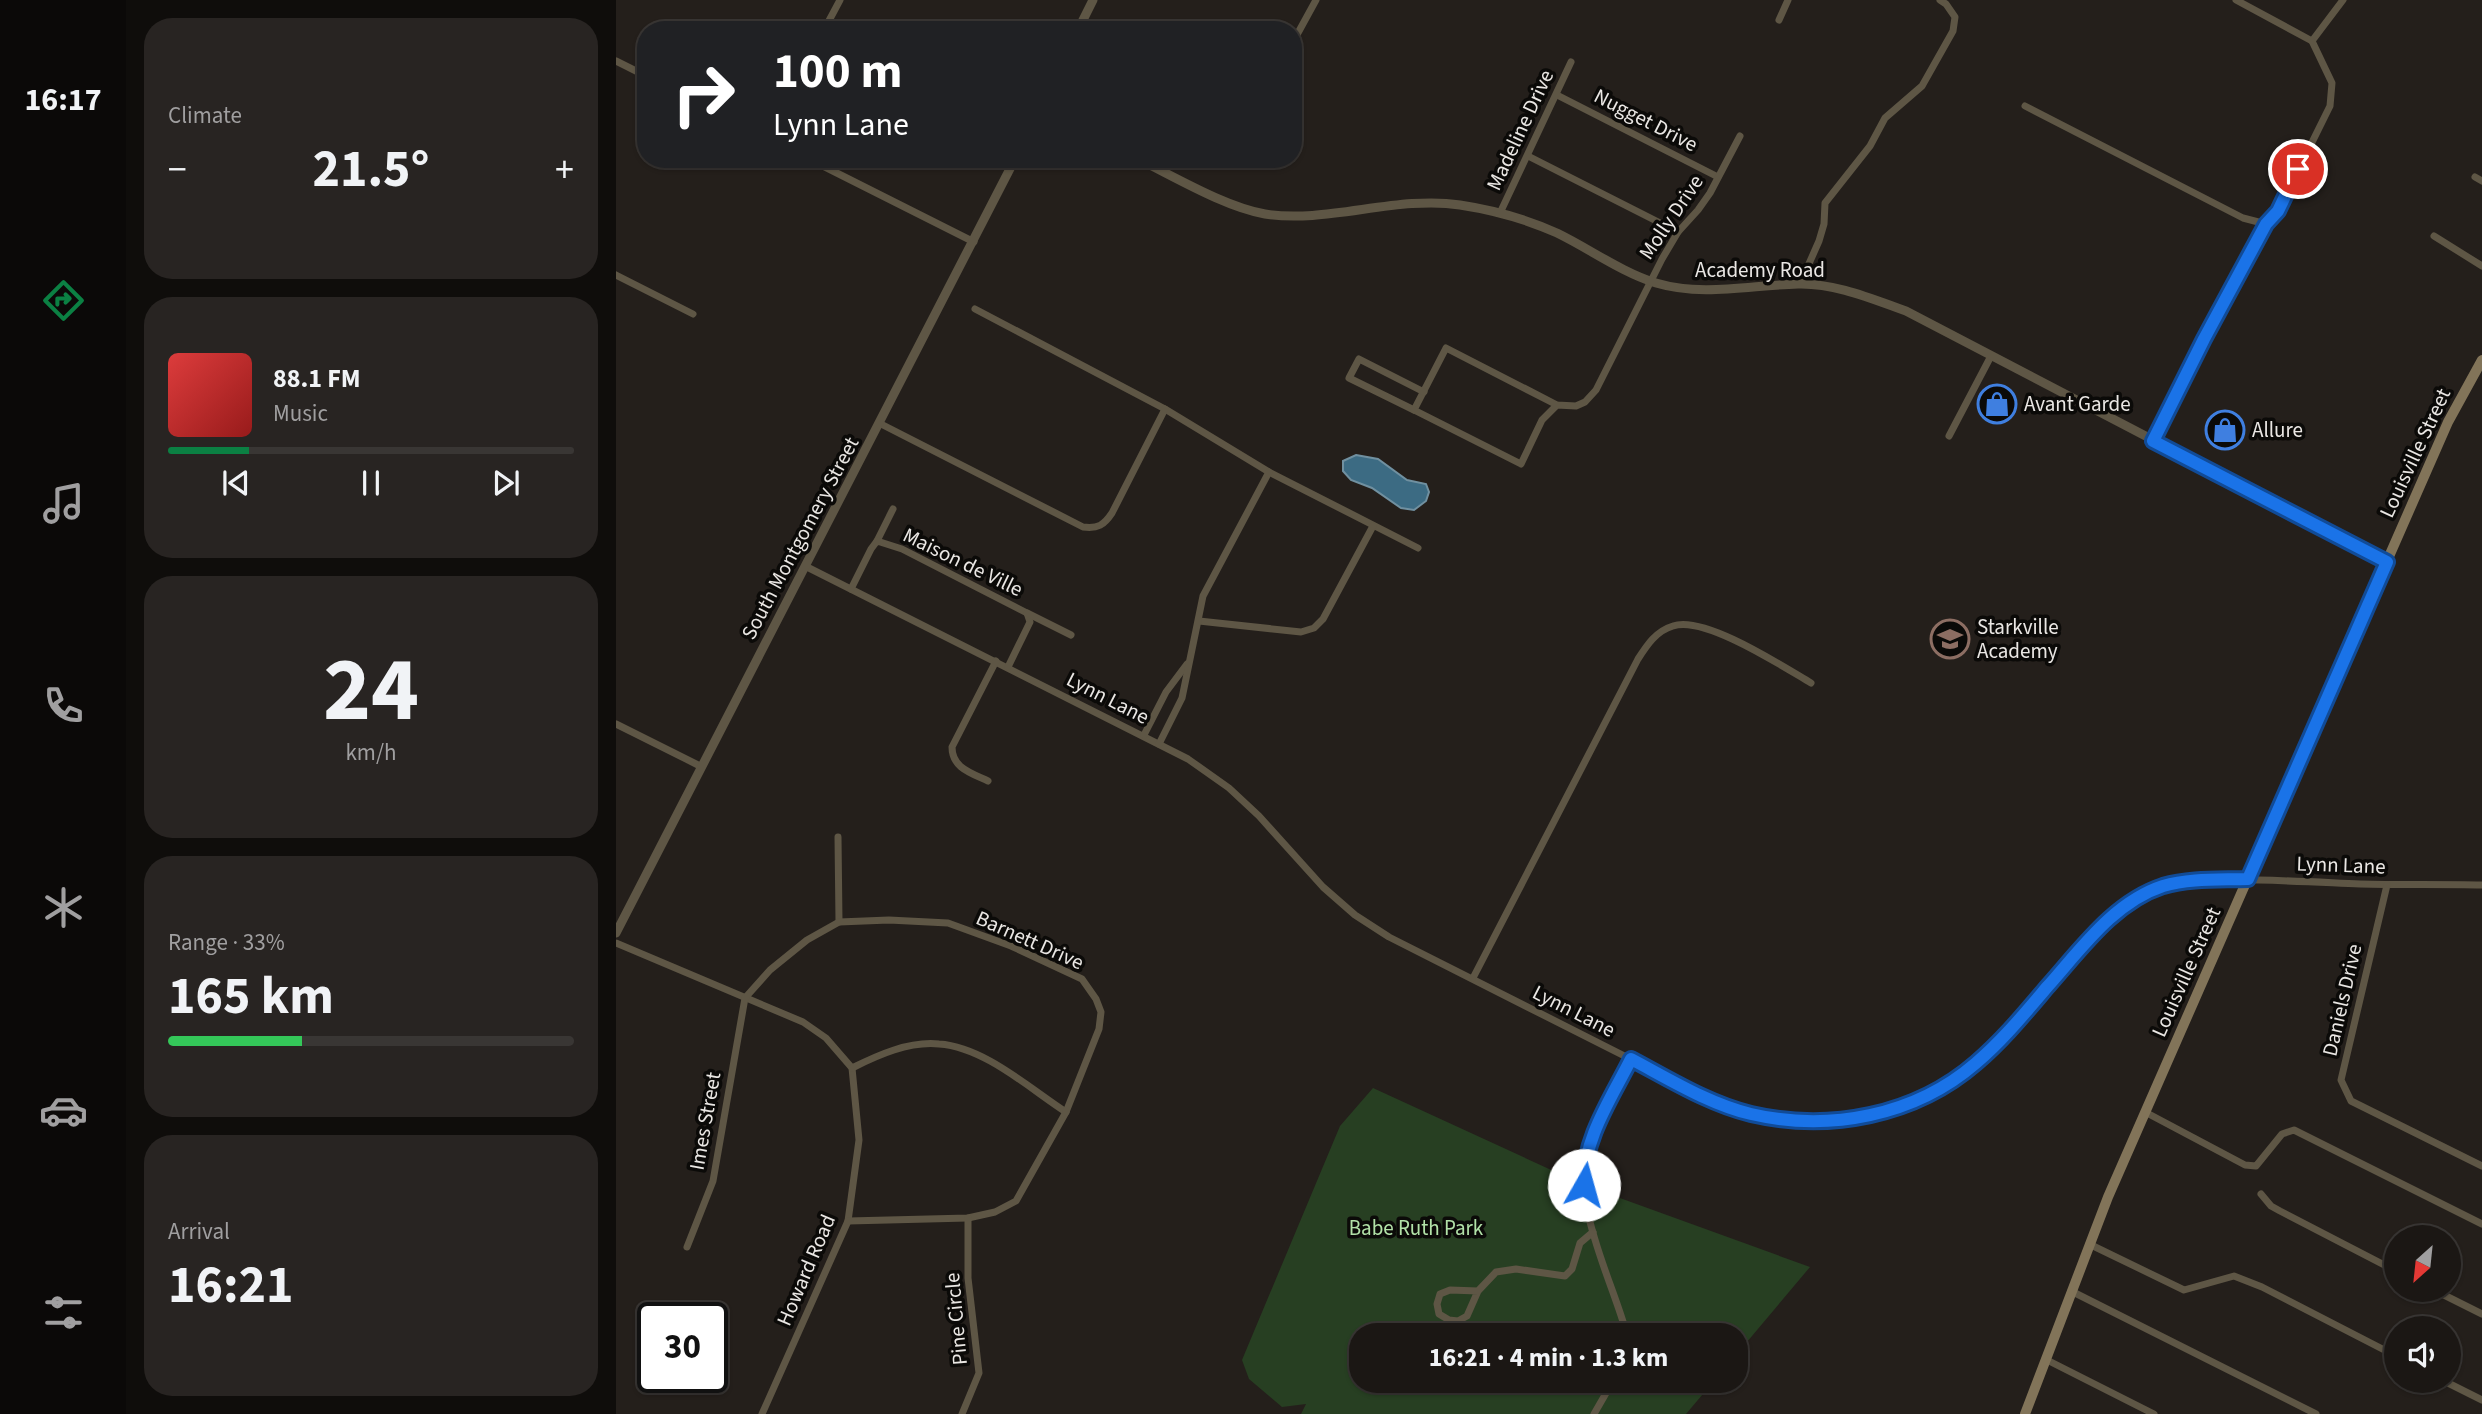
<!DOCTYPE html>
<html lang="en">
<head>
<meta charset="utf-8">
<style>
	:root { --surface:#1b1714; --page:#282422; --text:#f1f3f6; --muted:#a09fa0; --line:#393634; --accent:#0b8043 }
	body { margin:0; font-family:"Source Sans 3",sans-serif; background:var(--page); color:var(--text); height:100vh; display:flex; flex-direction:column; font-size:26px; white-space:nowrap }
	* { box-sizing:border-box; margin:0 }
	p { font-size:23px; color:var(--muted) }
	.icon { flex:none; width:38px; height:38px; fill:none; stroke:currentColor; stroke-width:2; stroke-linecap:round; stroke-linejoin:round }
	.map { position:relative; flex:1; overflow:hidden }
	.side { display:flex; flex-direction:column; gap:18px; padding:18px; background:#0f0d0b; width:490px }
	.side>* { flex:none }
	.hud { position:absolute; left:21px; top:21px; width:665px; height:147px; border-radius:28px; box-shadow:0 2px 5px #0004,0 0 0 2px var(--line); background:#202124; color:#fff; overflow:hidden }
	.needle { width:46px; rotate:207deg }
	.fabs { position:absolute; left:1768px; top:1225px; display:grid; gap:14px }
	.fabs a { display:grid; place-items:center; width:77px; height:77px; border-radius:50%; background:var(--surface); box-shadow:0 2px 5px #0004,0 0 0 2px var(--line); font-size:35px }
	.speed { position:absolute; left:21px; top:1302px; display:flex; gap:14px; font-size:35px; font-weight:700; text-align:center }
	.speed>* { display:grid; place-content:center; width:91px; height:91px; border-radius:50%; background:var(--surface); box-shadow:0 2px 5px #0004,0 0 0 2px var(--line); line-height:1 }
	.speed .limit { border:4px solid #111; border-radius:10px; background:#fff; color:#111 }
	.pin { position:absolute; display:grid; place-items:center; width:60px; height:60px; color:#fff; margin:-30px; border:4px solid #fff; border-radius:50%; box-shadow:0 2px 7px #0007 }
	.me { position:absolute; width:77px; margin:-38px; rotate:7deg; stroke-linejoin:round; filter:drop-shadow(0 0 5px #0008) }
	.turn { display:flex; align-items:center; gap:24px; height:147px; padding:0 21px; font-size:32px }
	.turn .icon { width:91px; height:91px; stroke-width:2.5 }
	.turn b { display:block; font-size:49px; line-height:60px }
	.big { font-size:52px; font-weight:700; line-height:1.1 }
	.side .card { flex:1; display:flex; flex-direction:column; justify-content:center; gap:10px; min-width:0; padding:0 24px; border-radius:28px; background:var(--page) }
	.side .dial { align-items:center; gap:0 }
	.dial b { font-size:91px; line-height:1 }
	.song { display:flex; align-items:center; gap:21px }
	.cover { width:84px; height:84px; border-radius:10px; background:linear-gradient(135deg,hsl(0 70% 55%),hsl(0 70% 35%)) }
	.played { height:7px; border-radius:4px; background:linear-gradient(90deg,var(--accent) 20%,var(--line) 20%) }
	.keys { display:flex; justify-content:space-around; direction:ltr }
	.heat { display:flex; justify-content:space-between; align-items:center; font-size:38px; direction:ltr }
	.charge { height:10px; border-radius:5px; background:linear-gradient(90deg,#34c759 33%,var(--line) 0) }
	.trip { position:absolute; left:733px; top:1323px; width:399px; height:70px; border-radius:28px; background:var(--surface); box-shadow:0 2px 5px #0004,0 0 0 2px var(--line); font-weight:700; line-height:70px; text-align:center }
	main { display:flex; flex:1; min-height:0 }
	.menu { display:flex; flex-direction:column; width:126px; justify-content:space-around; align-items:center; background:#0b0908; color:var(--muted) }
	.menu .icon { width:49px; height:49px }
	.menu .current { color:var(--accent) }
	.menu b { font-size:32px; color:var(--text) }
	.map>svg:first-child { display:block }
	.green { fill:#273f22 }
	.water { fill:#3c6b83; stroke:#7090a0; stroke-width:2 }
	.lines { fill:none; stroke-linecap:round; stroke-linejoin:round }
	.minor { stroke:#5e5645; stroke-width:7 }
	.tertiary { stroke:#5e5645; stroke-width:9 }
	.secondary { stroke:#827459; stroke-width:10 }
	.route-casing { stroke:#114b97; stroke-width:18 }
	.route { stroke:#1a73e8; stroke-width:12 }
	.labels { text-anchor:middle; stroke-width:7; stroke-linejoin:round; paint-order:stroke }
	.street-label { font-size:21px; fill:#eae7e4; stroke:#0b0a08 }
	.poi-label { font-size:21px; fill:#eae7e4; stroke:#0b0a08; text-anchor:start }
	.park-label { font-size:21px; fill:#b2e2a8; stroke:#0b0a08 }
</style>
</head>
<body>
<main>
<nav class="menu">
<b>16:17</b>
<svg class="icon current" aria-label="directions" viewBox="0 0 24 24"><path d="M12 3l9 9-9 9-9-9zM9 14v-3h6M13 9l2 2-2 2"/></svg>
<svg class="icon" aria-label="music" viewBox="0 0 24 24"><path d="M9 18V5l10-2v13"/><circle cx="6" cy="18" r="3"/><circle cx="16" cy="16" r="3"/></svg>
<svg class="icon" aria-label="phone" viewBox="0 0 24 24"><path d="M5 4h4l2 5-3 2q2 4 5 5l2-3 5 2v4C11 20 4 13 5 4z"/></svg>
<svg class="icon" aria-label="climate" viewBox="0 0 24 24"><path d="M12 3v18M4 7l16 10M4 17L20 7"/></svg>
<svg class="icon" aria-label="car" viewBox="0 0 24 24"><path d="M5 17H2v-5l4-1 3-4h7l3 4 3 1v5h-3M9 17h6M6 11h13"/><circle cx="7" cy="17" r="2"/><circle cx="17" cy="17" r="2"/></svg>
<svg class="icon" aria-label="filters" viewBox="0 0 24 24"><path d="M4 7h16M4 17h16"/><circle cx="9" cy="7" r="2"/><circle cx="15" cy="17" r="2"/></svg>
</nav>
<section class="side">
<div class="card"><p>Climate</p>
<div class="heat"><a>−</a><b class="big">21.5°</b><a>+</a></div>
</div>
<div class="card">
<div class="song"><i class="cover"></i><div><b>88.1 FM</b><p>Music</p></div></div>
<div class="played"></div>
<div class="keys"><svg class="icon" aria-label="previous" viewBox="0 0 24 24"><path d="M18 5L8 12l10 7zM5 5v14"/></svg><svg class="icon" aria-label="pause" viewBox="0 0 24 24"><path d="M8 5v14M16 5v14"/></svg><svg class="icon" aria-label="next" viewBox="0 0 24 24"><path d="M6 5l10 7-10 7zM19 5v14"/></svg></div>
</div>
<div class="card dial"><b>24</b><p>km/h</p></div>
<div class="card"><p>Range · 33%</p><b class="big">165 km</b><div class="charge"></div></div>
<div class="card"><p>Arrival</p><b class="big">16:21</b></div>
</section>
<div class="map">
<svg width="1866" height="1414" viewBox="0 0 1866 1414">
	<rect width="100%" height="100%" fill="#241f1b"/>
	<path class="green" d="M757,1088L968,1185L1194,1267L1120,1355V1335H746V1381H1098L1070,1414H685L690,1404L666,1407L633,1379L626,1360L724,1126Z"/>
	<path class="water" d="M740,455L762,459L791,480L810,484L813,492L810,501L798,510L785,508L756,488L735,480L727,471V461Z"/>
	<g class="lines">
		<g class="minor">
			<path d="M1163,20L1172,0"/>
			<path d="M208,30L224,0"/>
			<path d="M1696,41L1727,0"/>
			<path d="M677,42L700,0"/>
			<path d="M0,61L30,76"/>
			<path d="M941,95L1102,177"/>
			<path d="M1409,106L1627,218L1650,224"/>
			<path d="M912,156L1062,232"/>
			<path d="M193,159L358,242"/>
			<path d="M1859,177L1866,181"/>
			<path d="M884,213L955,62"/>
			<path d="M1818,236L1866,266"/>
			<path d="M0,275L77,314"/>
			<path d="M1184,284L1203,241L1208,224L1209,203L1254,146L1269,118L1306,86L1337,31L1339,17L1330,4L1324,0"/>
			<path d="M359,309L549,409L653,472L802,548"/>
			<path d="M941,405L926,420L905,464L798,410L830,348L941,405L960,406L969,402L980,390L1046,259L1062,232L1082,210L1094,193L1124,136"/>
			<path d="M798,410L733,378L743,359L808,392"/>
			<path d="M263,423L467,527C482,529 488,525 496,513L549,409"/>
			<path d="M1333,436L1375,356"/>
			<path d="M1537,441L1588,339L1650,224L1662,211L1714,106L1716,83L1696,41L1620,0"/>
			<path d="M261,541L277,509"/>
			<path d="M189,566L572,759L613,788L643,816L707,887L739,915L773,937L1052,1078C1078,1091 1105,1106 1134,1114C1212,1134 1296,1115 1358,1065C1385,1044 1406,1017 1427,992C1461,952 1494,907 1544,888C1563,880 1582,881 1602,880C1649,879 1697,882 1744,884C1785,885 1825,884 1866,885"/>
			<path d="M235,589L255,549L261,541L286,549L411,613L414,622L392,667"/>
			<path d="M411,613L455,635"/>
			<path d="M583,621L685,632L698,628L707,619L757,526"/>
			<path d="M0,724L84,766"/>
			<path d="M528,735L550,692L571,664"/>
			<path d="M543,744L566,698L587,596L653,472"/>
			<path d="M372,781C355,773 336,768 336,747L380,661"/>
			<path d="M222,837L223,922"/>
			<path d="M1771,885L1725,1080L1735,1101L1866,1166"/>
			<path d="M0,943L187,1022L210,1038L236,1068L243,1140L232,1221L146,1414"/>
			<path d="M857,978L1022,659C1031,645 1040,631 1057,626C1088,615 1166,666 1195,683"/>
			<path d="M236,1068C262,1055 293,1041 323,1044C368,1047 413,1088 450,1112"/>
			<path d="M1529,1112L1629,1165L1640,1166L1666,1134L1678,1130L1866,1224"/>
			<path d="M1645,1194L1655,1206L1664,1211L1780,1271"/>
			<path d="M1473,1244L1568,1290L1618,1276L1646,1287L1780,1356"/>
			<path d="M71,1247L97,1181L129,998L154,970L191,940L223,922L273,920L332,923L395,946L466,979L480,999L485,1012L483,1029L450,1112L400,1201L379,1212L352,1218L232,1221"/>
			<path d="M1818,1290L1866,1314"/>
			<path d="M862,1291L851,1316L842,1321L833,1320L823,1314L821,1304L824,1294L834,1290L862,1291L880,1272L900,1269L949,1276L956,1269L964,1243L977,1232"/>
			<path d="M1455,1291L1700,1414"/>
			<path d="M1009,1335L1008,1325C992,1271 953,1197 974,1142C985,1114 1001,1086 1015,1059"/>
			<path d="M1429,1359L1538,1414"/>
			<path d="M1828,1381L1866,1400"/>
			<path d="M346,1414L363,1373L352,1278V1218"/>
			<path d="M978,1414L997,1381"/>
		</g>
		<g class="tertiary">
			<path d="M462,30L477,0"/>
			<path d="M522,159C559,177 609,207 649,214C710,224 782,195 844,205C877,210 910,219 941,233C974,249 1005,272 1040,283C1087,297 1135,285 1182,284C1219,283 1256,299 1290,311L1771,562"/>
			<path d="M0,933L399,159"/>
		</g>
		<path class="secondary" d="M1409,1414L1492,1197L1832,422L1866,360"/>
	</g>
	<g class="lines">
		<defs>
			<path id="route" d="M968,1185C967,1139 995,1099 1015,1059C1053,1079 1093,1104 1135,1114C1213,1132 1299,1116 1360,1063C1387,1040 1409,1013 1432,986C1465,949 1498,902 1547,886C1574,878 1604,880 1632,879L1771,562L1537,441L1588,339L1650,224L1662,211L1682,169"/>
		</defs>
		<use href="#route" class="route-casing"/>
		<use href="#route" class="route"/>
	</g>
	<defs>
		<symbol id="shop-ring" viewBox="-11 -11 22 22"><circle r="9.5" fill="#0b0a08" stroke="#3f7fe0" stroke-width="1.5"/><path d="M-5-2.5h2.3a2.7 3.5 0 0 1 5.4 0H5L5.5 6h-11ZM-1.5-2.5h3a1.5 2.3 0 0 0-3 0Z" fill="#3f7fe0"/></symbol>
		<symbol id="school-ring" viewBox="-11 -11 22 22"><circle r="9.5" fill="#0b0a08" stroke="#8d6e63" stroke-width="1.5"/><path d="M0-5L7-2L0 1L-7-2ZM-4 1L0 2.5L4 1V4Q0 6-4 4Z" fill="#8d6e63"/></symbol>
	</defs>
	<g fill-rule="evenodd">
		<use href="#shop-ring" x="1359" y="382" width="44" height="44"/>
		<use href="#shop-ring" x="1587" y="408" width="44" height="44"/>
		<use href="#school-ring" x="1312" y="617" width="44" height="44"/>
	</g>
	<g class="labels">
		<g class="street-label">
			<text transform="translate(1030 120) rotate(27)" y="7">Nugget Drive</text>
			<text transform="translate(904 130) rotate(-65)" y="7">Madeline Drive</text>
			<text transform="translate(1055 217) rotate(-56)" y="7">Molly Drive</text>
			<text x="1144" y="277">Academy Road</text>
			<text transform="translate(1799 453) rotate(-65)" y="7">Louisville Street</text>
			<text transform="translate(184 538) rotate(-62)" y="7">South Montgomery Street</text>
			<text transform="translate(347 562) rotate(26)" y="7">Maison de Ville</text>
			<text transform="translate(492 698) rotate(27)" y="7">Lynn Lane</text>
			<text transform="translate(1725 865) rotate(2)" y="7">Lynn Lane</text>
			<text transform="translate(414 940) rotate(24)" y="7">Barnett Drive</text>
			<text transform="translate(1570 972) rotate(-66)" y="7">Louisville Street</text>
			<text transform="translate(1726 1000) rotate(-77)" y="7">Daniels Drive</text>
			<text transform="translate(958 1011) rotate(27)" y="7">Lynn Lane</text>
			<text transform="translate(89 1121) rotate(-80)" y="7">Imes Street</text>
			<text transform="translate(190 1270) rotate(-67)" y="7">Howard Road</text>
			<text transform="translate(340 1319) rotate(-95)" y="7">Pine Circle</text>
		</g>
		<g class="poi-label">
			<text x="1408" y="411">Avant Garde</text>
			<text x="1636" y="437">Allure</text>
			<text x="1361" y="634">Starkville<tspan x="1361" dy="24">Academy</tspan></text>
		</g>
		<g class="park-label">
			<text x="800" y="1235">Babe Ruth Park</text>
		</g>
	</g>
</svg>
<div class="fabs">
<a><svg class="needle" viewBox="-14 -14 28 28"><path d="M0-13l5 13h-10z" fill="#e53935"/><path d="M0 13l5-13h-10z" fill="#a09fa0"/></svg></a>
<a><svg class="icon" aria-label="sound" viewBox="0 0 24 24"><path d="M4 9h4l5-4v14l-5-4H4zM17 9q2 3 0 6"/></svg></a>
</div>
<div class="speed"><div class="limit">30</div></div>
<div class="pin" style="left:1682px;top:169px;background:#d93025"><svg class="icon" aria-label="arrive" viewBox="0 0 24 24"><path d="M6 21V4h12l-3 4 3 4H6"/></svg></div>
<svg class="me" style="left:968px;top:1185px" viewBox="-20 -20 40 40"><circle r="19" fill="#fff"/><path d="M0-13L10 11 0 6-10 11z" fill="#1a73e8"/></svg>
<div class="trip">16:21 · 4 min · 1.3 km</div>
<div class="hud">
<div class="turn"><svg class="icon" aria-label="right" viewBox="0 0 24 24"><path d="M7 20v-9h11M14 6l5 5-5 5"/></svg><div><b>100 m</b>Lynn Lane</div></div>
</div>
</div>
</main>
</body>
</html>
